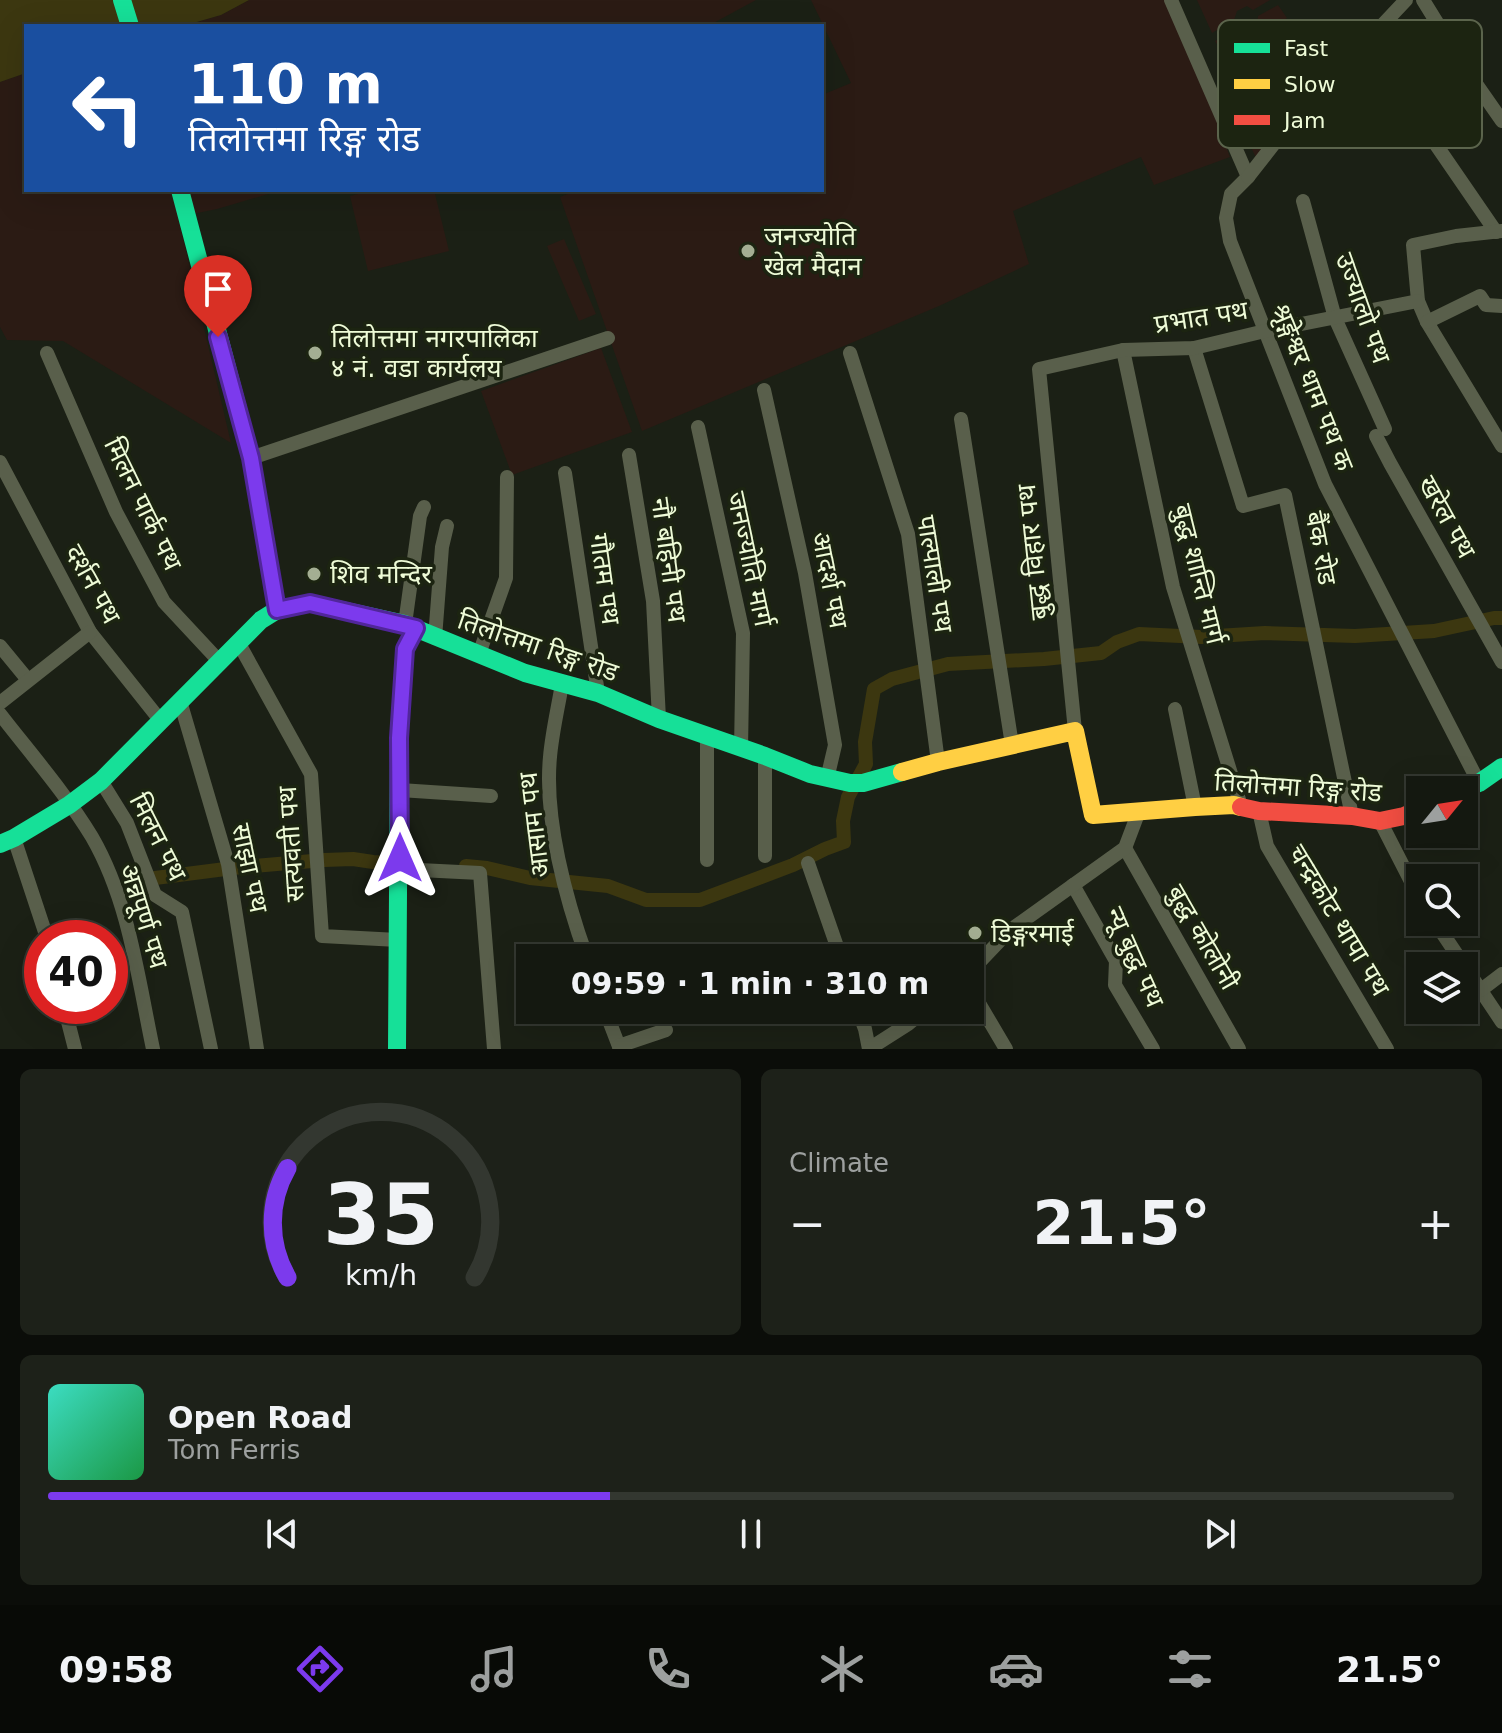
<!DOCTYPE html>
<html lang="en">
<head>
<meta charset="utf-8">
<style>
	:root { --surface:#141810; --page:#1d2119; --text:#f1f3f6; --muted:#9da09f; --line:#333730; --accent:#7c3aed }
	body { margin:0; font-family:"DejaVu Sans","Noto Sans Devanagari",sans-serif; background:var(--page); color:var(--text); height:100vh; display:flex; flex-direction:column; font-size:30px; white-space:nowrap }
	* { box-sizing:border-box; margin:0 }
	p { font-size:26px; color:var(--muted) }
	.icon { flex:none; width:44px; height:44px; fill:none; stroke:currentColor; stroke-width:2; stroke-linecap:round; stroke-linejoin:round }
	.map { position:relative; height:1049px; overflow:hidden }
	.side { display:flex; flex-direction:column; gap:20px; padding:20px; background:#0b0d09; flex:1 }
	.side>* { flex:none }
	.banner { position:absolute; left:24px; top:24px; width:800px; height:168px; border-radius:0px; box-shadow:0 8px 32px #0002,0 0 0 2px var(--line); background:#1a4fa0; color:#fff; overflow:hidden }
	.needle { width:52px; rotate:60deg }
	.buttons { position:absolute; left:1406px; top:776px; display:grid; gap:16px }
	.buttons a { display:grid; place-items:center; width:72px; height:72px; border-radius:0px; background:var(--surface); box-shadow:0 8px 32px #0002,0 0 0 2px var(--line); font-size:40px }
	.speed { position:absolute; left:24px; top:920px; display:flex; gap:16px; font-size:40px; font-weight:700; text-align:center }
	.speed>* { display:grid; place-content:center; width:104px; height:104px; border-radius:50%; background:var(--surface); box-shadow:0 8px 32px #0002,0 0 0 2px var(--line); line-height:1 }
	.speed .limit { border:12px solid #d22; background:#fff; color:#111 }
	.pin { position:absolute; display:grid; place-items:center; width:68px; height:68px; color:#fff; margin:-82px -34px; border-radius:50% 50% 50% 0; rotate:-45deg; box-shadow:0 0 8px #0007 }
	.pin .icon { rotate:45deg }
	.me { position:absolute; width:88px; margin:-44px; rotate:0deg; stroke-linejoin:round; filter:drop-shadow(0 0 6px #0008) }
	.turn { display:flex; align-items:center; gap:28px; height:168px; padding:0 32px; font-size:36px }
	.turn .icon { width:104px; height:104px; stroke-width:2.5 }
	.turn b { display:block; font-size:56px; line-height:68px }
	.big { font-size:60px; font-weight:700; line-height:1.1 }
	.side .tile { flex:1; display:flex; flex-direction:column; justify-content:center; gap:12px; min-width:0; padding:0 28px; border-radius:12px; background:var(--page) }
	.side .dial { align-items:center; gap:0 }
	.dial svg { height:208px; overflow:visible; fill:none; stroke:var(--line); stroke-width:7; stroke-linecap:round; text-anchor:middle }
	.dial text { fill:var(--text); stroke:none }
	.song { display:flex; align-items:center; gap:24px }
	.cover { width:96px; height:96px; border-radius:12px; background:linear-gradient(135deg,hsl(170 70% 55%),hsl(140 70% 35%)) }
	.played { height:8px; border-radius:4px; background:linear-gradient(90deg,var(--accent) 40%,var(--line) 40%) }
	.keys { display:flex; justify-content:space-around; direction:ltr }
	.heat { display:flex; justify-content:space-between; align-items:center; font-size:44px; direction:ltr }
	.side .tiles { flex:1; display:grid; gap:20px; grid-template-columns:1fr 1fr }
	.tile:last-child { grid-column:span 2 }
	.trip { position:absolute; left:516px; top:944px; width:468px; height:80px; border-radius:0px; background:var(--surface); box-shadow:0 8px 32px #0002,0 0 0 2px var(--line); font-weight:700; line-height:80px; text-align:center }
	.dock { display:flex; height:128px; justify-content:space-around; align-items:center; background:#080a06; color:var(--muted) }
	.dock .icon { width:56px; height:56px }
	.dock .active { color:var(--accent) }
	.dock b { font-size:36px; color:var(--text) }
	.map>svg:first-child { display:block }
	.green { fill:#2b1b14 }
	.water { fill:#3c3710 }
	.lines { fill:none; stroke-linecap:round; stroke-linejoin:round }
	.canal { stroke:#3c3710; stroke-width:14 }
	.street { stroke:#595f4b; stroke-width:14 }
	.fast { stroke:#16e098; stroke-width:18 }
	.slow { stroke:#ffcf43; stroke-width:18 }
	.jam { stroke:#f24e42; stroke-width:18 }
	.route-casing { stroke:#51269a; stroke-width:20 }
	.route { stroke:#7c3aed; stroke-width:14 }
	.poi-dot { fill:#a4ae93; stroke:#1c2411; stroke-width:3 }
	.labels { text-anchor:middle; stroke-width:7; stroke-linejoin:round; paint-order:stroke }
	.poi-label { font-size:26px; fill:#eefbd7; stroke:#1c2411; text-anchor:start }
	.street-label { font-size:26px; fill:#eefbd7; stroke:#1c2411 }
	.key { fill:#1c2411; stroke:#5b644c; stroke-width:2 }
	.key-label { font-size:22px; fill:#eefbd7 }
</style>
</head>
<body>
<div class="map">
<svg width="1502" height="1049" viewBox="0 0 1502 1049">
	<rect width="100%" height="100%" fill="#1b2015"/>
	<g class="green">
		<path d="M249,0H756L708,26H183L221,15Z"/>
		<path d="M811,0H1171L1230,157L1154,185L1141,157L1013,211L1029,264L939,306L642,431L560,197L578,190H822V95L851,83Z"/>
		<path d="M1197,0H1270L1253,10L1247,6L1237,11L1234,20L1212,33Z"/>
		<path d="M1278,5L1287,18L1224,56L1215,41L1239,28L1248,31L1257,25L1258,16Z"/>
		<path d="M26,73V190H282L217,209L178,217L231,443L63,341L7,340L0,327V82Z"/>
		<path d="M1260,107L1278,138L1258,162L1238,120Z"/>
		<path d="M374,190H434L449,251L368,271L350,196Z"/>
		<path d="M564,239L596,314L579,321L547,246Z"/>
		<path d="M601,348L632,432L512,475L481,391Z"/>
	</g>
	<path class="water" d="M0,0H249L221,15L183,26H26V73L0,82Z"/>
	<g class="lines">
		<g class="canal">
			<path d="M466,866L487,868L530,878L608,886L646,900H700L793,865L825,849L844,842L843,821L848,797L866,764L865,742L874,689L892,679L948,664L1044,659L1101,653L1117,642L1139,634L1201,637L1265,633L1355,636L1434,631L1494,618H1502"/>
			<path d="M155,878L241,867L324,860L353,859L373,862L409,863"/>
		</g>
		<g class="street">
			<path d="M1171,0L1248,177L1231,194L1226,218L1230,241L1325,484L1479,783"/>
			<path d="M1423,0L1465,68L1502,121"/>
			<path d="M1406,101L1496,232"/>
			<path d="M1353,130L1465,68"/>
			<path d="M1248,177L1291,122L1406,0"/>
			<path d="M1303,201L1335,318L1385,429"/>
			<path d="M1502,231L1456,236L1413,245L1418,301L1427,322L1502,446"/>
			<path d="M1427,322L1480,296L1486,305L1502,306"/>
			<path d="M1194,348L1243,506L1285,495L1352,816"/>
			<path d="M1123,350L1173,587L1241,806"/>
			<path d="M47,353L116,512L164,602L219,661"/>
			<path d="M850,353L908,534L938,762"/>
			<path d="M764,390L805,573L835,745L827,779"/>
			<path d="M961,419L1012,745"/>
			<path d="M698,427L743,633L741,749"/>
			<path d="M1376,436L1390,463L1502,662"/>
			<path d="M629,455L653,601L659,719"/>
			<path d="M251,458L608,338"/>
			<path d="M0,462L90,632L160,720"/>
			<path d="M565,473L598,693"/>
			<path d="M405,624L420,516L424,507"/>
			<path d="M435,638L442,547L447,526"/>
			<path d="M238,642L311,774L322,936L398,940"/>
			<path d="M0,646L28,680"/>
			<path d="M479,654L506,578L507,477"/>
			<path d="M562,684C558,708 552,733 550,757C544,819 566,900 587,958"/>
			<path d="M180,701L228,864L257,1049"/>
			<path d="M0,703L90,632"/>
			<path d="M1175,709L1195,807"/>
			<path d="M0,714C31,754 66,794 92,837C129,901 138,978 153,1049"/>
			<path d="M1075,731L1039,369L1123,350L1194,348L1265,331L1418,301"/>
			<path d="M707,736V860"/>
			<path d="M101,781L127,823L155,895L182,912L211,1049"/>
			<path d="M400,790L491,796"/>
			<path d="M1259,811L1267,846L1387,1049"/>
			<path d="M1380,821L1420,899"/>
			<path d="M14,838L47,938"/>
			<path d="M1125,848L1239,1049"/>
			<path d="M765,856V756"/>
			<path d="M808,863L841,958"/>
			<path d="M399,869L480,873L494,1049"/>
			<path d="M1073,885L1116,961L1115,985L1153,1049"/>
			<path d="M1435,922L1502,1022"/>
			<path d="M57,938L93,930"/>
			<path d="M970,972L1009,931L1125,848L1139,811"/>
			<path d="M970,988L1006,1049"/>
			<path d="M1481,990L1502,974"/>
			<path d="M64,1006L75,1049"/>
			<path d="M605,1010L620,1049"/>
			<path d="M858,1010L865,1029L869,1049L908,1024L925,1010"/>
			<path d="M619,1046L666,1030"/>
		</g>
		<g class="fast">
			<path d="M122,0L130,26"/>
			<path d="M180,190L251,458L277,610"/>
			<path d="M1462,790L1479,783L1502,767"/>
			<path d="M0,844L14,838L69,805L101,781L261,620L277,610L310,603L405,624L525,673L598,693L659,719L765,756L810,774L850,783H863L902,772"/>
			<path d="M397,1049L399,738L405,649L416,628"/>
		</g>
		<path class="slow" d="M902,772L938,762L1075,731L1093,815L1195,807L1234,805L1241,807"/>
		<path class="jam" d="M1241,807L1259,811L1352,816L1380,821L1404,816L1420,809"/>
	</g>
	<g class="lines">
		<defs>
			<path id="route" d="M218,337L251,458L277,610L310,603L416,628L405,649L399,738L400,858"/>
		</defs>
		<use href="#route" class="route-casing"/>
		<use href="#route" class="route"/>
	</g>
	<g class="poi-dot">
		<circle cx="748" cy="251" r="8"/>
		<circle cx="315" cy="353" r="8"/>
		<circle cx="314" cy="574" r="8"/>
		<circle cx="975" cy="933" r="8"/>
	</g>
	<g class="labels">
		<g class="poi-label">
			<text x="764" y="245">जनज्योति<tspan x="764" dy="30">खेल मैदान</tspan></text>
			<text x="331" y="347">तिलोत्तमा नगरपालिका<tspan x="331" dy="30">४ नं. वडा कार्यलय</tspan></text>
			<text x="330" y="583">शिव मन्दिर</text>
			<text x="991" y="942">डिङ्गरमाई</text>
		</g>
		<g class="street-label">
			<text transform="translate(1363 308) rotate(70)" y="9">उज्यालो पथ</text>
			<text transform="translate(1201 317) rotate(-9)" y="9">प्रभात पथ</text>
			<text transform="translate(1313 387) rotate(68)" y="9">श्रृङ्गेश्वर धाम पथ क</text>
			<text transform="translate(143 504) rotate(64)" y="9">मिलन पार्क पथ</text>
			<text transform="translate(1447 517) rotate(61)" y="9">खरेल पथ</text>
			<text transform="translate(1321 548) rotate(79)" y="9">बैंक रोड</text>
			<text transform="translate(1033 552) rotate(-96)" y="9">बुद्ध विहार पथ</text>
			<text transform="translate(750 559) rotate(78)" y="9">जनज्योति मार्ग</text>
			<text transform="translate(669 560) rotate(82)" y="9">नौ बहिनी पथ</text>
			<text transform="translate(935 574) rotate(81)" y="9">पाल्पाली पथ</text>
			<text transform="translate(1199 574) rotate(76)" y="9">बुद्ध शान्ति मार्ग</text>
			<text transform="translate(605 579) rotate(82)" y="9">गौतम पथ</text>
			<text transform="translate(830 580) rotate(79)" y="9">आदर्श पथ</text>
			<text transform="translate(93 584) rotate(61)" y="9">दर्शन पथ</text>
			<text transform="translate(538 646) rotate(19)" y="9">तिलोत्तमा रिङ्ग रोड</text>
			<text transform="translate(1298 787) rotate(4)" y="9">तिलोत्तमा रिङ्ग रोड</text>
			<text transform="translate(534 825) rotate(-97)" y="9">आसाम पथ</text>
			<text transform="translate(158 837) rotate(63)" y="9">मिलन पथ</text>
			<text transform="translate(291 844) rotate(-94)" y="9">सत्यवती पथ</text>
			<text transform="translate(250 868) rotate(78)" y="9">साझा पथ</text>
			<text transform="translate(144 916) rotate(73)" y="9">अन्नपूर्ण पथ</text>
			<text transform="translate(1339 920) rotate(59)" y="9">चन्द्रकोट थापा पथ</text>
			<text transform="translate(1203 937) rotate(60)" y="9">बुद्ध कोलोनी</text>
			<text transform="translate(1135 957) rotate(66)" y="9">न्यू बुद्ध पथ</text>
		</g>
	</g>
	<rect x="1218" y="20" width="264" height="128" rx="12" class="key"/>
	<rect x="1234" y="43" width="36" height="10" fill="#16e098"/>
	<rect x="1234" y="79" width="36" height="10" fill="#ffcf43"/>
	<rect x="1234" y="115" width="36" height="10" fill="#f24e42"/>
	<g class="key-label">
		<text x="1284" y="56">Fast</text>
		<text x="1284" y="92">Slow</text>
		<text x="1284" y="128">Jam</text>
	</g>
</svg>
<div class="buttons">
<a><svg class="needle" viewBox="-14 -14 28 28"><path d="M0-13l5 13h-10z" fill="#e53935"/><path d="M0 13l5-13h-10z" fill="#9da09f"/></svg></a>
<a><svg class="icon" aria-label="search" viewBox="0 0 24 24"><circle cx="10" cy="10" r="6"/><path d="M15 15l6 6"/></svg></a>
<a><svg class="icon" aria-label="layers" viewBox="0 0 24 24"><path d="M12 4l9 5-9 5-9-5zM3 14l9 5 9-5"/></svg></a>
</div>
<div class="speed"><div class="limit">40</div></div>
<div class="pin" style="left:218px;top:337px;background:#d93025"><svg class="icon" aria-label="arrive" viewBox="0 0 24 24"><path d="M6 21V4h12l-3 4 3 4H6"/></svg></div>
<svg class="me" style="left:400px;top:858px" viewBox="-20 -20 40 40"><path d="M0-17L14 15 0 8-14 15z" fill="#7c3aed" stroke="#fff" stroke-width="4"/></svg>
<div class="trip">09:59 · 1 min · 310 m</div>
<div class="banner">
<div class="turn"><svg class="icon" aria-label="left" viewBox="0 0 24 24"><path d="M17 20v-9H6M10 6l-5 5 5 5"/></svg><div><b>110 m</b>तिलोत्तमा रिङ्ग रोड</div></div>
</div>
</div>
<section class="side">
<div class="tiles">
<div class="tile dial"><svg viewBox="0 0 100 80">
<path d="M14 69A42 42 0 1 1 86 69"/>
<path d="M14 69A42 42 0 0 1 14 27" stroke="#7c3aed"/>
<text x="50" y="56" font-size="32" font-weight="700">35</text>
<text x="50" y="72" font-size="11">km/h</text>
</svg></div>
<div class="tile"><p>Climate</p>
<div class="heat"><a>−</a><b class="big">21.5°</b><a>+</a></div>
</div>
<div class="tile">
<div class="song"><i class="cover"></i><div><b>Open Road</b><p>Tom Ferris</p></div></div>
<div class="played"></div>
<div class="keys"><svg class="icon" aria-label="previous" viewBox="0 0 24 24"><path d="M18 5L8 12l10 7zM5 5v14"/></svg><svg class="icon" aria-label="pause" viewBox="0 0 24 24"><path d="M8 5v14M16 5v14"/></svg><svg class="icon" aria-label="next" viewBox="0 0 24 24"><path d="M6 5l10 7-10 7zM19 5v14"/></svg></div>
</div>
</div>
</section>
<nav class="dock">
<b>09:58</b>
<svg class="icon active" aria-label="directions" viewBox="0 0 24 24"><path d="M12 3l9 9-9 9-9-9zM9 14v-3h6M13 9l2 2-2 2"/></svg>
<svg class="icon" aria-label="music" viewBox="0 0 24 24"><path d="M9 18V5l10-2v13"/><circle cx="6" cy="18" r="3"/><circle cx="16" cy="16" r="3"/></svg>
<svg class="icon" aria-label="phone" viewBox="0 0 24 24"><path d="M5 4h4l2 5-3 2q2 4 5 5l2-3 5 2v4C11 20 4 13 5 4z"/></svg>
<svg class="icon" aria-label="climate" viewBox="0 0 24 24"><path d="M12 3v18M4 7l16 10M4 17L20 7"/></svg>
<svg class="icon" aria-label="car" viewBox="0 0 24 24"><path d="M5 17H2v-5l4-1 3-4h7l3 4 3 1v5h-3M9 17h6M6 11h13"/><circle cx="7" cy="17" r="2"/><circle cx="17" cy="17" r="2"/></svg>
<svg class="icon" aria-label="filters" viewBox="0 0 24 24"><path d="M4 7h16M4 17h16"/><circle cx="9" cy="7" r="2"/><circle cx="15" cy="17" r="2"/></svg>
<b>21.5°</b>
</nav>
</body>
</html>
